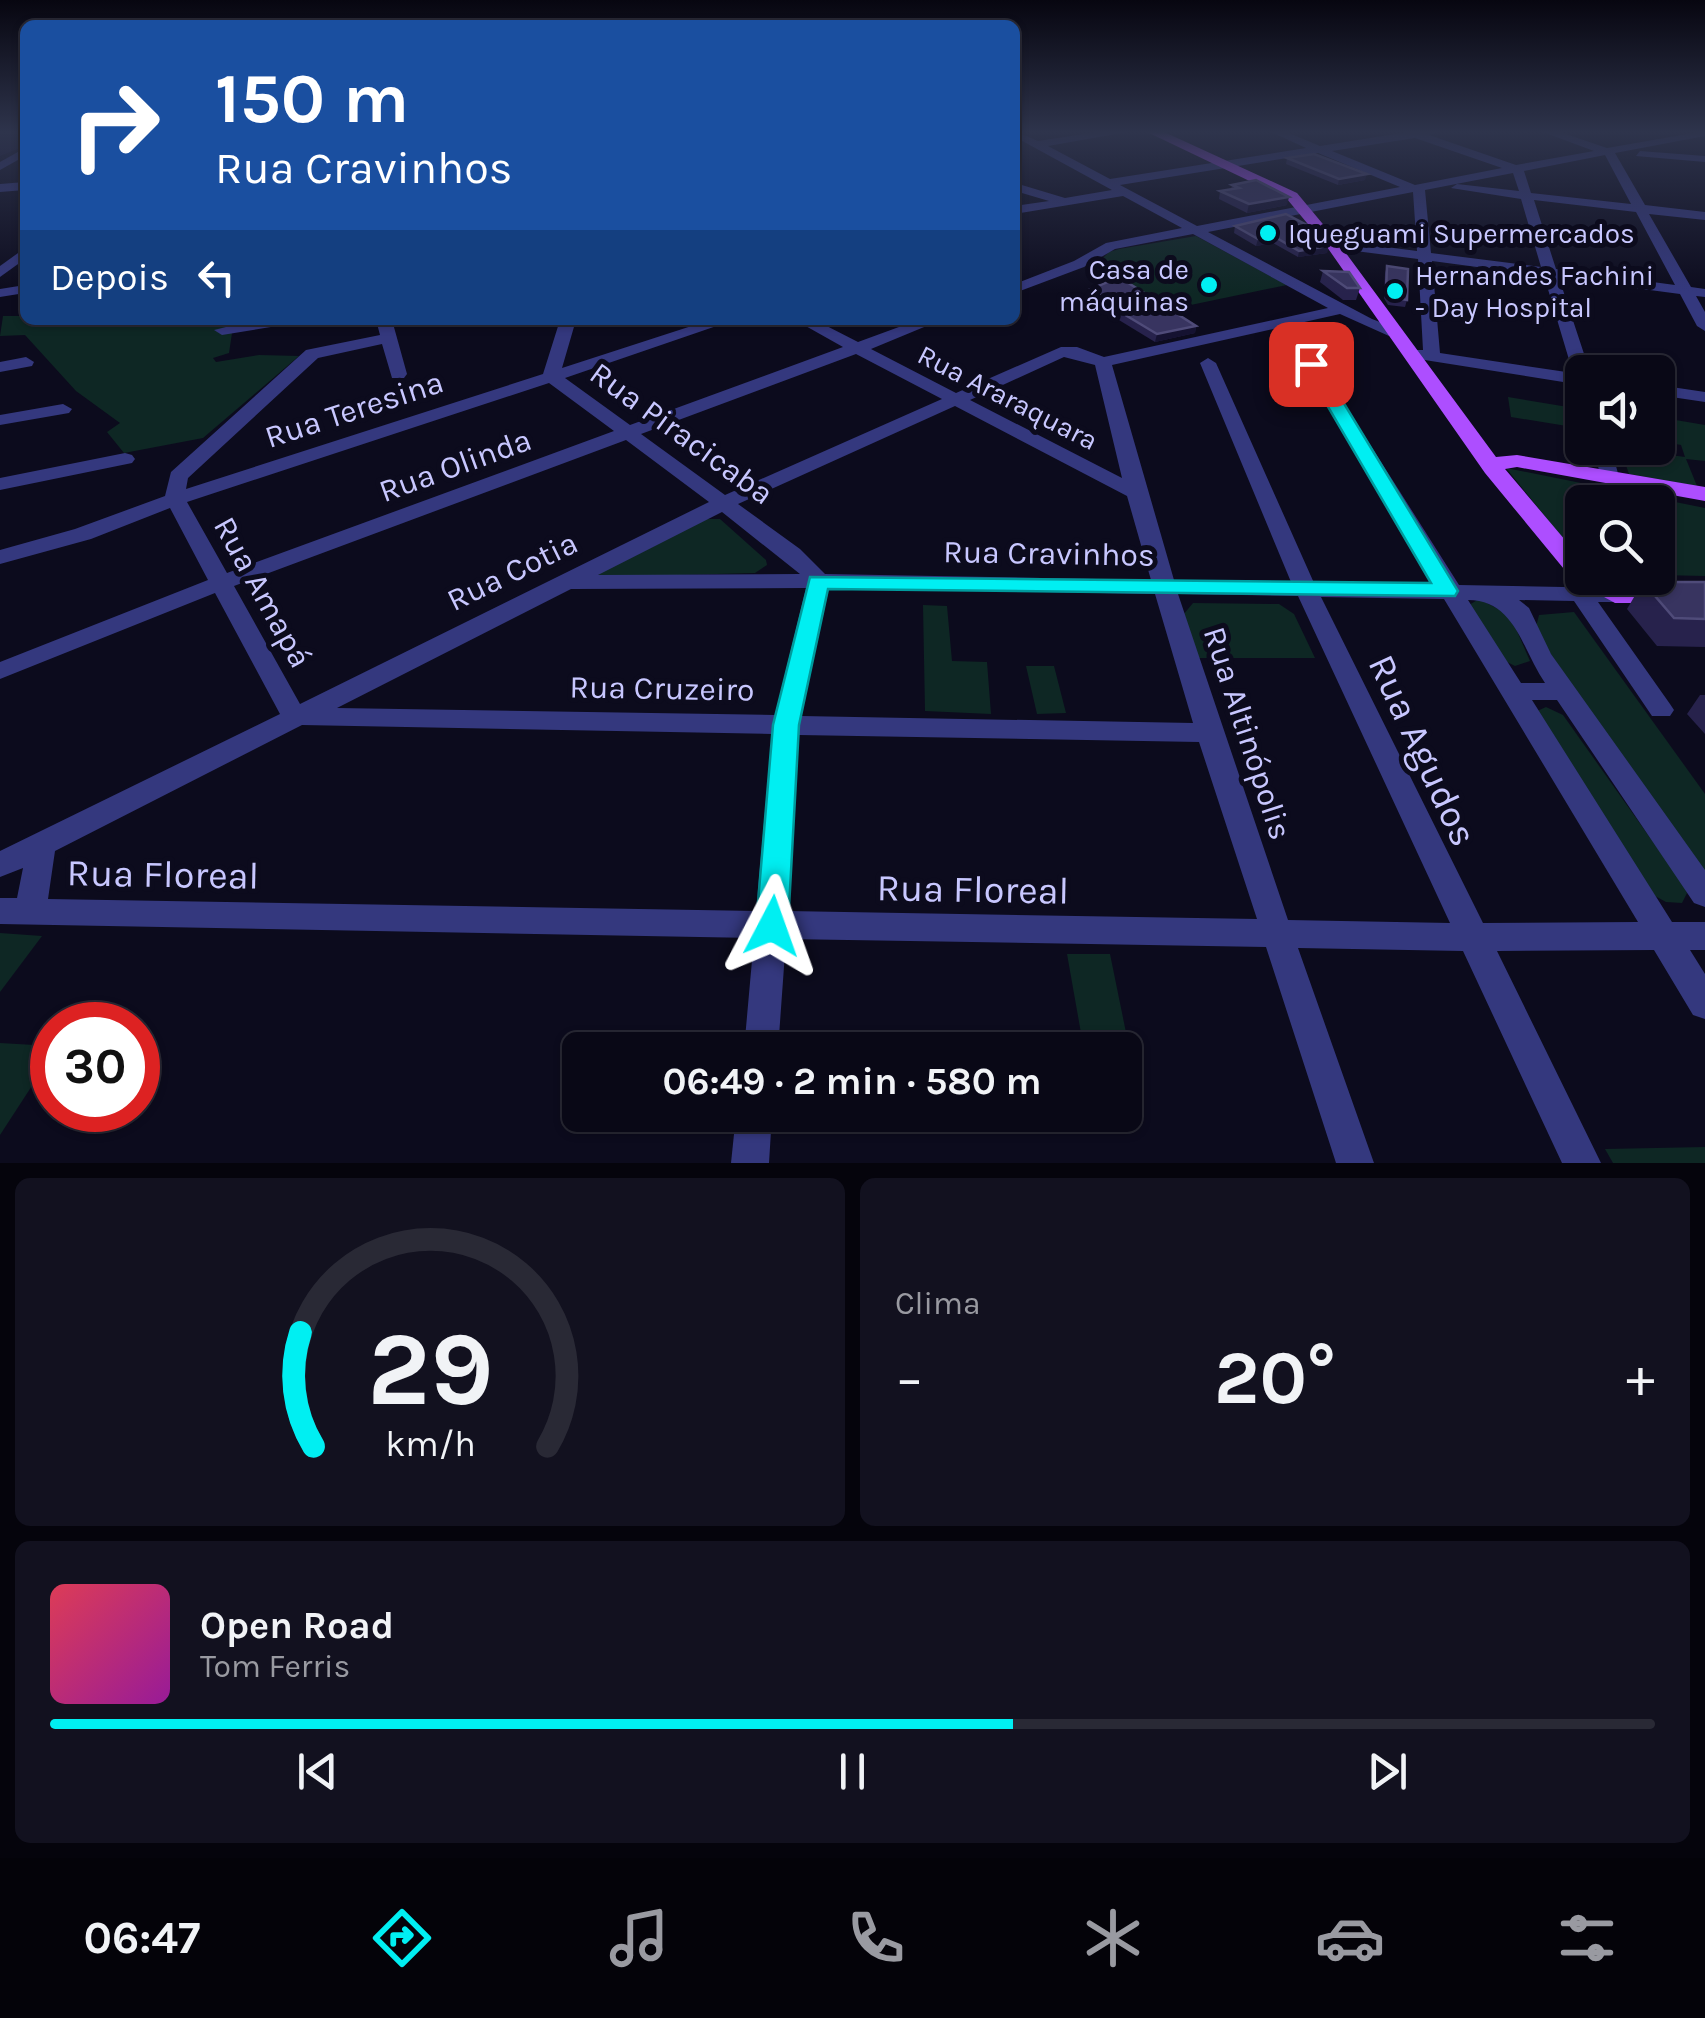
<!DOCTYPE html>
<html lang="pt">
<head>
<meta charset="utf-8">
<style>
	:root { --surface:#090816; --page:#12111f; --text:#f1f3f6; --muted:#999aa1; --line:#292935; --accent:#00eff2 }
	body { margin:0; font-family:Karla,sans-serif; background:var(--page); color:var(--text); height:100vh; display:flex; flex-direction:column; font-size:38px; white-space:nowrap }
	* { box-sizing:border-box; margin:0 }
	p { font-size:32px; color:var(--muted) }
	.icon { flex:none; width:55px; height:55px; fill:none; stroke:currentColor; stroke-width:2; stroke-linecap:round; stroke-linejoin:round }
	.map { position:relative; height:1163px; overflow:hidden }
	.drawer { display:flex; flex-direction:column; gap:15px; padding:15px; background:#05040c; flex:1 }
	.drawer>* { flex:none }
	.guide { position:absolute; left:20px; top:20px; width:1000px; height:305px; border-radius:15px; box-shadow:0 2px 8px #0004,0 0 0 2px var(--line); background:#1a4fa0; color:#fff; overflow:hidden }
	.controls { position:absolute; left:1565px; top:355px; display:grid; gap:20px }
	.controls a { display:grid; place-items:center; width:110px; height:110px; border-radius:15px; background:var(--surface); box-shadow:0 2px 8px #0004,0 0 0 2px var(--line); font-size:50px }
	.speed { position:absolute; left:30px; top:1002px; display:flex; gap:20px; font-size:50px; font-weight:700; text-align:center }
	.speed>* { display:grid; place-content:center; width:130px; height:130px; border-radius:50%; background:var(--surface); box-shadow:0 2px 8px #0004,0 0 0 2px var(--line); line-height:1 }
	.speed .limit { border:15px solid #d22; background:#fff; color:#111 }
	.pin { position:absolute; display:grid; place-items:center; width:85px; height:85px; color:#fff; margin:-42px; border-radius:20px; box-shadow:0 5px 15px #0006 }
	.me { position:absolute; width:110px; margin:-55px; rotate:4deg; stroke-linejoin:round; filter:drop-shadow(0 0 8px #0008) }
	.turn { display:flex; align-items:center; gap:35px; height:210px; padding:0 30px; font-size:45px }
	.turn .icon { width:130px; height:130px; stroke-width:2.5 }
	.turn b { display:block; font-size:70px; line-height:85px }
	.then { display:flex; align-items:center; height:95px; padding:0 30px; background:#0003; gap:20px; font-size:38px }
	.big { font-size:75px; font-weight:700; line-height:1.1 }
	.drawer .tile { flex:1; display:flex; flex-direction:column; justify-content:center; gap:15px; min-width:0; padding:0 35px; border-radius:15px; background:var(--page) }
	.drawer .dial { align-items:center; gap:0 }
	.dial svg { height:260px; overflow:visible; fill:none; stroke:var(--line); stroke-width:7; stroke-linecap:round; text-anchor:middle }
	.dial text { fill:var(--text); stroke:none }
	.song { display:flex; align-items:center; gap:30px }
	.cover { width:120px; height:120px; border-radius:15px; background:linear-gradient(135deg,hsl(350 70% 55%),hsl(300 70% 35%)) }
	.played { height:10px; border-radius:5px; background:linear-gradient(90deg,var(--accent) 60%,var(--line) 60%) }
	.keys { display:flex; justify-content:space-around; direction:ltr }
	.heat { display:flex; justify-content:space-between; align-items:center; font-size:55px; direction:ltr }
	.drawer .tiles { flex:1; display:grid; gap:15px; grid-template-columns:1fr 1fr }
	.tile:last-child { grid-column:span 2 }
	.trip { position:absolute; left:562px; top:1032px; width:580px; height:100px; border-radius:15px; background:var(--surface); box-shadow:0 2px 8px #0004,0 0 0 2px var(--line); font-weight:700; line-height:100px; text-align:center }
	.dock { display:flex; height:160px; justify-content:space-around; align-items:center; background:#040309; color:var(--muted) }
	.dock .icon { width:70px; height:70px }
	.dock .on { color:var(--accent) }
	.dock b { font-size:45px; color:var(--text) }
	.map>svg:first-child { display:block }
	.green { fill:#0e2724 }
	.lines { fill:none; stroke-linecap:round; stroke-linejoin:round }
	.minor { fill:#34387e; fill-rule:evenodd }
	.major { fill:#ad4eff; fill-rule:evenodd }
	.wall { fill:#27224c }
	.shaded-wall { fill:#151231 }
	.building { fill:#383460; stroke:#4f4b79; stroke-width:2.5 }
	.route { fill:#00eff2; stroke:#009b9d; stroke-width:2.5 }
	.poi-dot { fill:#00eff2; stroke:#0c0b1d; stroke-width:4 }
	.labels { text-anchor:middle; stroke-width:10; stroke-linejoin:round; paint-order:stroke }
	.far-poi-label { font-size:28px; fill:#c8c7ff; stroke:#0c0b1d; text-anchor:start }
	.far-street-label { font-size:28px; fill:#c8c7ff; stroke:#0c0b1d }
	.street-label { font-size:32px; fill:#c8c7ff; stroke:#0c0b1d }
	.near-street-label { font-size:38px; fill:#c8c7ff; stroke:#0c0b1d }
</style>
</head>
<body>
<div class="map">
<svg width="1705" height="1163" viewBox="0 0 1705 1163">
	<rect width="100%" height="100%" fill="#0c0b1d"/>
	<g class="green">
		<path d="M1196,236L1287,285L1162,311L1094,267L1109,252L1119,249Z"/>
		<path d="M3,316H25V320H234L229,353L213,358L216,362L259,355L299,356L203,438L124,453L107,432L120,423L76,391L25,335L0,336Z"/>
		<path d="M1508,397L1574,408L1579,428L1511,417Z"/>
		<path d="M1658,417L1705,425V461L1686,459L1697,486L1629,474L1620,448L1685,457L1681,445L1658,441Z"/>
		<path d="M1506,468L1705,508V576L1658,575V502H1582V562Z"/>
		<path d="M699,519H720L766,560L767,565L755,573L604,577L597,574Z"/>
		<path d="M1479,599L1510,615L1530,661L1515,666L1507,662L1469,605Z"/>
		<path d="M1193,603L1279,604L1294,614L1315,658H1199L1183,615Z"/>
		<path d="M923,605L947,606L952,661L987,662L991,714L925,711Z"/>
		<path d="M1574,612L1705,794V879L1535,631L1539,615Z"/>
		<path d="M1026,666H1054L1066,713L1037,714Z"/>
		<path d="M1546,707L1563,715L1685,887L1687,893L1682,903L1666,902L1655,896L1535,712Z"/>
		<path d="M0,933L42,936L0,992Z"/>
		<path d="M1067,954H1110L1131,1057H1125V1050H1084Z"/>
		<path d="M0,1043L52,1046V1055L0,1135Z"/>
		<path d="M1705,1147V1163H1613L1605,1149Z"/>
	</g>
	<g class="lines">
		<g class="minor">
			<path d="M1015,131L1038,141L1103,131H1133L1048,146L1110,179L1306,148L1269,131H1284L1320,146L1414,131H1442L1429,135L1516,165L1594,151L1540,131H1557L1607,148L1705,131V136L1615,153L1645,205L1705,212V220L1649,214L1691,287L1705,289V297L1696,296L1705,312V331L1697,326L1680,294L1559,278L1590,372H1582V385L1412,358V350H1423L1418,259L1332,248L1325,244L1332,240L1417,251L1413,192L1208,232L1372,319L1401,330V336H1389L1340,314L1112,365L1174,580L1291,582L1200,363L1208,358L1216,363L1314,583L1435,585L1303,364L1311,359L1319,364L1459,585L1615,588L1626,595L1615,602H1598L1670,704L1674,710L1670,716H1652L1574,601L1519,600L1529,608L1551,654L1705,870V907L1694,903L1557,700H1532L1672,922H1705V950H1690L1705,974V1019L1693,1015L1654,950L1497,951L1601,1163H1562L1463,951L1298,948L1374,1163H1336L1266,947L786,939L778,1050H744L754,938L0,924V898H17L23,868L0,877V851L280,714L215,593L0,679V662L208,580L170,508L91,539L0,564V550L75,529L165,496L171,472L306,350L380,335L376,320H392L407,374L404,378H392L382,344L318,358L188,478L186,489L543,374L560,320H576L562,368L710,320H734L565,378L630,425L843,347L795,320H815L858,342L918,320H941L871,349L956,393L1061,347H1077L1104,357L1328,308L1193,234L1115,249L1084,267L1015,293V284L1074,261L1106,243L1182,228L1123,196L1015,214V206L1049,201L1015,191V183L1065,198L1112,190L1015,137ZM1415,138L1502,168L1415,185L1332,151ZM1318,153L1400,187L1197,226L1120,185ZM1605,155L1631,204L1531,193L1524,171ZM1513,173L1519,191L1457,184L1451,188L1521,199L1541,267L1431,253L1425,190ZM1534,200L1636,212L1675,285L1556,269ZM1432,261L1544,276L1573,373L1440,353ZM856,354L942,399L725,495L641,434ZM1064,357L1095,365L1122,478L970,400ZM549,383L614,431L227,573L187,502ZM955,406L1127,496L1151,580L825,574L800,549L738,504ZM626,440L709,502L300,704L234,586ZM722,512L800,574L598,575ZM806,588L775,715L337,708L571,589ZM829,588L1155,594L1193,723L801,716ZM1178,594L1298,596L1450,923L1288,920ZM1321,597L1444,599L1638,922L1483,923ZM1468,600C1515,600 1522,649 1545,683H1521ZM302,725L772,734L756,911L48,899L55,851ZM799,735L1199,742L1257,919L787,911Z"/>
			<path d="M25,148V156L0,170V162Z"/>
			<path d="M1640,151L1705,156V162L1636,156Z"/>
			<path d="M25,182V190L0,192V184Z"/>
			<path d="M25,248V259L0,277V266Z"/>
			<path d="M25,285V293L0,297V289Z"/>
			<path d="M254,320H291L283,325L222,335L214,330Z"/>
			<path d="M26,357L34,362L32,366L0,372V362Z"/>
			<path d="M1658,385L1705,392V402L1658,395Z"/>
			<path d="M63,404L72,409L69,413L0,425V415Z"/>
			<path d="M1593,448H1611L1619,477L1616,481H1602Z"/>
			<path d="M125,453L132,455L135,459L132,463L0,490V478Z"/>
			<path d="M736,1115H772L769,1163H731Z"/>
		</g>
		<path class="major" d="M1145,131H1162L1297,193L1337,241L1496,457L1517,455L1705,487V501L1517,467L1505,469L1582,560V578H1603L1620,587H1705V603H1615L1573,580L1485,473L1327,247L1287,199Z"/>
	</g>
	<g class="wall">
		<path d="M1287,158L1365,180L1338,185L1286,164Z"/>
		<path d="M1232,185L1287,205L1247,213L1219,199L1220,191L1231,189Z"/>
		<path d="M1235,226L1304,227L1328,246L1327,253L1298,257L1273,243L1256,246L1234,233Z"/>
		<path d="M1387,266L1407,300L1405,307L1388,305L1384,298L1385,273Z"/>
		<path d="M1323,271L1360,288L1356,300H1343L1320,282Z"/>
		<path d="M1091,289L1196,326L1195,333L1155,342L1091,303Z"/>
		<path d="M1643,582H1705V647L1657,646L1627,609Z"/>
		<path d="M1700,695H1705V734L1687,714Z"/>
	</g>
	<g class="shaded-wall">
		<path d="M0,131H25V146L0,156Z"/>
		<path d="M1367,174L1365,180L1338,185L1339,179Z"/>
		<path d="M1289,197L1287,205L1247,213L1249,204Z"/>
		<path d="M1275,237L1273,243L1256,246L1258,239Z"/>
		<path d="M1328,246L1327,253L1298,257L1299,251Z"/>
		<path d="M1196,326L1195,333L1155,342L1157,334Z"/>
	</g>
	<g class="building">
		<path d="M1314,154L1367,174L1339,179L1287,158Z"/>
		<path d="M1256,180L1289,197L1249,204L1220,191L1239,188L1232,185Z"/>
		<path d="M1286,214L1305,224L1300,225L1317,233L1328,246L1299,251L1275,237L1258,239L1235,226Z"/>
		<path d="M1387,266L1408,269L1407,300L1391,297L1386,291Z"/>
		<path d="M1323,271L1349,272L1360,288H1347Z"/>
		<path d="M1119,277L1196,326L1157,334L1092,295L1099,294L1091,289Z"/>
		<path d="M1643,582H1705V619L1674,618Z"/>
	</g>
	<linearGradient id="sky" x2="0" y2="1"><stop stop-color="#070610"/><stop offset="0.45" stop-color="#2e344c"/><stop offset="1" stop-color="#2e344c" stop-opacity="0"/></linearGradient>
	<rect width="1705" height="294" fill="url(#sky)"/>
	<path class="route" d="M1311,359L1320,364L1458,591L1455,596L828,589L799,725L788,926L784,936L772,940L761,936L756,926L773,725L810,577L1431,583L1303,364Z"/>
	<g class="poi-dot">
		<circle cx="1268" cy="233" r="10"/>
		<circle cx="1209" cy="285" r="10"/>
		<circle cx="1395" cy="291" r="10"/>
	</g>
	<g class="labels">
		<g class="far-poi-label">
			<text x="1288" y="243">Iqueguami Supermercados</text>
			<text x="1189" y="279" text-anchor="end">Casa de<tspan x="1189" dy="32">máquinas</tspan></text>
			<text x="1415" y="285">Hernandes Fachini<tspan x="1415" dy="32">- Day Hospital</tspan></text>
		</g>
		<g class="far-street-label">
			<text transform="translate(1008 397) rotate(27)" y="10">Rua Araraquara</text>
		</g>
		<g class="street-label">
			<text transform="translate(354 409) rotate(-18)" y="11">Rua Teresina</text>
			<text transform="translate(682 433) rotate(36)" y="11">Rua Piracicaba</text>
			<text transform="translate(455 465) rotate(-20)" y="11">Rua Olinda</text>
			<text transform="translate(1049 553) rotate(1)" y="11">Rua Cravinhos</text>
			<text transform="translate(512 571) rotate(-26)" y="11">Rua Cotia</text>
			<text transform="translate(263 592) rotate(61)" y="11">Rua Amapá</text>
			<text transform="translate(662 688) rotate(1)" y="11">Rua Cruzeiro</text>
			<text transform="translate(1248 733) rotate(72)" y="11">Rua Altinópolis</text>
		</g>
		<g class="near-street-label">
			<text transform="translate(1423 750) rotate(65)" y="13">Rua Agudos</text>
			<text transform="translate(163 874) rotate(1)" y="13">Rua Floreal</text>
			<text transform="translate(973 889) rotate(1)" y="13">Rua Floreal</text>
		</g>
	</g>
</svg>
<div class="controls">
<a><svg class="icon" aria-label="sound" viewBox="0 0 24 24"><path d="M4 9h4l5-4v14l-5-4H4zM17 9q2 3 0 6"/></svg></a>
<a><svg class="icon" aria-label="search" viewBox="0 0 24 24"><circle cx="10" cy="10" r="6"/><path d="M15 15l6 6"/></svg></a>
</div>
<div class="speed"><div class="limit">30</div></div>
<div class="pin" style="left:1311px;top:364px;background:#d93025"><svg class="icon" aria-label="arrive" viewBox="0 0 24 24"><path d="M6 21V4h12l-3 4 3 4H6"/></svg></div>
<svg class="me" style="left:772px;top:926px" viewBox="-20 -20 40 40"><path d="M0-17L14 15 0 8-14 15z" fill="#00eff2" stroke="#fff" stroke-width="4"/></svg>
<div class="trip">06:49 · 2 min · 580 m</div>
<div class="guide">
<div class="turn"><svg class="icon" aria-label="right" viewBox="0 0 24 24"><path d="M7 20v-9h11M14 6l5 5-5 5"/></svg><div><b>150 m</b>Rua Cravinhos</div></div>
<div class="then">Depois<svg class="icon" aria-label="left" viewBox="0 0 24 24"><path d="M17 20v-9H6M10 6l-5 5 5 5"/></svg></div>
</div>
</div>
<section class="drawer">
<div class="tiles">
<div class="tile dial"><svg viewBox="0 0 100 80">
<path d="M14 69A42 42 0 1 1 86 69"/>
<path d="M14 69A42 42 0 0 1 10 34" stroke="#00eff2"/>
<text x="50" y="56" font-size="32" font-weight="700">29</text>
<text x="50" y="72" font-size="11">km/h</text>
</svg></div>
<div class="tile"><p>Clima</p>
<div class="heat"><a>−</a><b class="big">20°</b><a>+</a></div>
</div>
<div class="tile">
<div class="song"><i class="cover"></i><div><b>Open Road</b><p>Tom Ferris</p></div></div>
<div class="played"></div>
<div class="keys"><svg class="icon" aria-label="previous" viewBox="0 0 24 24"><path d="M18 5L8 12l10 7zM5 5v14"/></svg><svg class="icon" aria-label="pause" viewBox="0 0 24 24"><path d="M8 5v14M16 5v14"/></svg><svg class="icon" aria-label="next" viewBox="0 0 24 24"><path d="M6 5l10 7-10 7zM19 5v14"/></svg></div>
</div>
</div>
</section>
<nav class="dock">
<b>06:47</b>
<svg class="icon on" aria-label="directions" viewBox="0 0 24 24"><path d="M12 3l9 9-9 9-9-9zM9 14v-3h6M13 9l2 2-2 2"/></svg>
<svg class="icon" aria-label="music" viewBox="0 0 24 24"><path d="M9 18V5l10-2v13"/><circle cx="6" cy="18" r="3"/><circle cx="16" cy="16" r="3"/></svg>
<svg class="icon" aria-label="phone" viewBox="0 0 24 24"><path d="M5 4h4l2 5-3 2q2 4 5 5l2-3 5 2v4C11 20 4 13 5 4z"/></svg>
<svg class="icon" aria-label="climate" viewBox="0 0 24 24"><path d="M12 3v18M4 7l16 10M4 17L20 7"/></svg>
<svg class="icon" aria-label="car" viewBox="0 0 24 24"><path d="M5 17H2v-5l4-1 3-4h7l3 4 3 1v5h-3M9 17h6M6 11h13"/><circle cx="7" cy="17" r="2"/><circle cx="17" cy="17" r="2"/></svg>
<svg class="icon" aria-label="filters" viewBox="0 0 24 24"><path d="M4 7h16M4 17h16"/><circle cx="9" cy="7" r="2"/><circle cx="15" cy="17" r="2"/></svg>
</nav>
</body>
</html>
